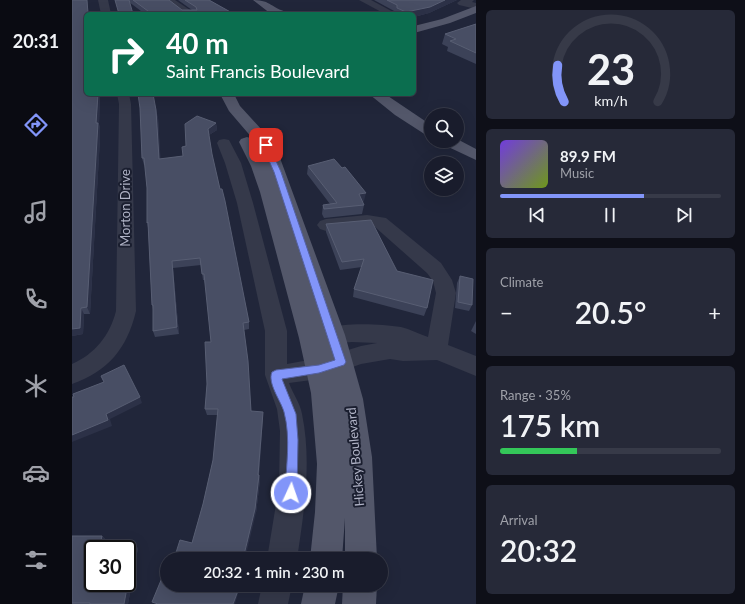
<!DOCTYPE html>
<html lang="en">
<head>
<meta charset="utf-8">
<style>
	:root { --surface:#191c2c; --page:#262938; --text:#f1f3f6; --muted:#9fa1a9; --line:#373a48; --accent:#8295f9 }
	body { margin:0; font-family:Lato,sans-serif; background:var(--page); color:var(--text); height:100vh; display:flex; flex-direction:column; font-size:15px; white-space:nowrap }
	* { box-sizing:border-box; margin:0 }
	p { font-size:13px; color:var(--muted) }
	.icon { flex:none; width:22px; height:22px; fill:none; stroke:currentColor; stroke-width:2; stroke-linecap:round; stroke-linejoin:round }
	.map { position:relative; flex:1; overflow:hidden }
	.drawer { display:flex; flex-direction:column; gap:10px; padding:10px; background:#0e0f18; width:269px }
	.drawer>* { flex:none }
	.guide { position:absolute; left:12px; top:12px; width:332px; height:84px; border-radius:6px; box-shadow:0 4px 16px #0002,0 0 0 1px var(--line); background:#0b6e4f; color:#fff; overflow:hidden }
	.buttons { position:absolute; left:352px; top:108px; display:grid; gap:8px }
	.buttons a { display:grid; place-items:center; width:40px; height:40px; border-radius:50%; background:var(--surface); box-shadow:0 4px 16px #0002,0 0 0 1px var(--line); font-size:20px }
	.speed { position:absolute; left:12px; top:540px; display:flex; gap:8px; font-size:20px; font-weight:700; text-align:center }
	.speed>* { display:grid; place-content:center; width:52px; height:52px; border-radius:50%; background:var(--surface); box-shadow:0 4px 16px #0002,0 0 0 1px var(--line); line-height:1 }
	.speed .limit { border:2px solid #111; border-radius:6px; background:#fff; color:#111 }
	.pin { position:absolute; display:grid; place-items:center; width:34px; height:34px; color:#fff; margin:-17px; border-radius:8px; box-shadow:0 2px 6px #0006 }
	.me { position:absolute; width:44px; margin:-22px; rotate:3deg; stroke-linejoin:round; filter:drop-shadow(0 0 3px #0008) }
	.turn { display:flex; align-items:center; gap:14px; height:84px; padding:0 16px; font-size:18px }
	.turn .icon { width:52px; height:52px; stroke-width:2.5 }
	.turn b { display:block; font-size:28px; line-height:34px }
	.big { font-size:30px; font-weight:600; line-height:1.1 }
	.drawer .tile { flex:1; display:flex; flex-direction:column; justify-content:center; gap:6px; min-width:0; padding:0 14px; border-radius:6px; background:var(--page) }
	.drawer .dial { align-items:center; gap:0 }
	.dial svg { height:104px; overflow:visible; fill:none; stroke:var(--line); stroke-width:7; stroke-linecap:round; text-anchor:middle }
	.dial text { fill:var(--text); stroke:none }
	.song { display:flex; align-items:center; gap:12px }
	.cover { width:48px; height:48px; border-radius:6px; background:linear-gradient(135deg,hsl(260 70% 55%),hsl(80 70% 35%)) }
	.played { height:4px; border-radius:2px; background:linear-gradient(90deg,var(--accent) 65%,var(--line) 65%) }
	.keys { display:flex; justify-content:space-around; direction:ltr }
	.heat { display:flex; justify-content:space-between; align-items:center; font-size:22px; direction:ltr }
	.charge { height:6px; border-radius:3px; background:linear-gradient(90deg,#34c759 35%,var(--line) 0) }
	.trip { position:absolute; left:88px; top:552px; width:228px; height:40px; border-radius:20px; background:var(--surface); box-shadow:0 4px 16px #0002,0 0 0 1px var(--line); font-weight:600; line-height:40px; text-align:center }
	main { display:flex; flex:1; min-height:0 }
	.tabs { display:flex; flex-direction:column; width:72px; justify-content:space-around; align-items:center; background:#0a0b12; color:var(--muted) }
	.tabs .icon { width:28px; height:28px }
	.tabs .active { color:var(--accent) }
	.tabs b { font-size:18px; color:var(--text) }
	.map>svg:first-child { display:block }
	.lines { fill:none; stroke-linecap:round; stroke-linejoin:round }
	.minor { fill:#35394a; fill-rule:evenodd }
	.major { fill:#53576a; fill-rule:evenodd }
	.wall { fill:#3c4258 }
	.shaded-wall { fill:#2c3147 }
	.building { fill:#484e64; stroke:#585e73; fill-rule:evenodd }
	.route { fill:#8295f9; stroke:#5461a2 }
	.labels { text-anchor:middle; stroke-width:4; stroke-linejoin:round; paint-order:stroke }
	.street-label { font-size:13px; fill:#b0b3c6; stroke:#1a1e2f }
</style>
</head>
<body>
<main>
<nav class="tabs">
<b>20:31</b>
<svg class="icon active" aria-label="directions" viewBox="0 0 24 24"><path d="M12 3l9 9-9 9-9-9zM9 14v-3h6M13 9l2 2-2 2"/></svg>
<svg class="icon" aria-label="music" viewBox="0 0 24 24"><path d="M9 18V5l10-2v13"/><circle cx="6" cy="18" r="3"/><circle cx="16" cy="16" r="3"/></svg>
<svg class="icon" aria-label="phone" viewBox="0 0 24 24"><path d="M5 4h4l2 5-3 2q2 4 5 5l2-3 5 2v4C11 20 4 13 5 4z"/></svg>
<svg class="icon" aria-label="climate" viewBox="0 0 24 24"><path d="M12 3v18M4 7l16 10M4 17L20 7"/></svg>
<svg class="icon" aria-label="car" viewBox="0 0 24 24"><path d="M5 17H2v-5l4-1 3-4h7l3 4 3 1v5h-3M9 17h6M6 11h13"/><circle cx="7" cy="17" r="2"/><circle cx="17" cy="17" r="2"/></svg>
<svg class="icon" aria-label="filters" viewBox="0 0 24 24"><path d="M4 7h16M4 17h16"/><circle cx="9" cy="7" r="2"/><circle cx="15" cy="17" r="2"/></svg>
</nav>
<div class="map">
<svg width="404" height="604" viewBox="0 0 404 604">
	<rect width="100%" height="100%" fill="#21263a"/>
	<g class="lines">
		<g class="minor">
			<path d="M26,0H36L39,14H29Z"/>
			<path d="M92,0H103L124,14H112Z"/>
			<path d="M287,0H299L323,13L313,14Z"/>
			<path d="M389,0H402L400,2L404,3V9L387,5L385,3Z"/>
			<path d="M45,94H57L59,104L64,311C55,349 36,371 0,384V364C23,354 38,335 44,311L47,104Z"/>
			<path d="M152,139L157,140L169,163L181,203L215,331V364L253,357L247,355L244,349L254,329C273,322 308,324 329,327C338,329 347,334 356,337L364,293L361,281L355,273L303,227H295L254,231L248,229L245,225L248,221L254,219L295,215L314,218L369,263L380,280L384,293L376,345L404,356V376L365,360L331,361L318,359L289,364L247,379L217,383C221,394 228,403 230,414C240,462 232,512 225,559H195L207,486L208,431L205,409L193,375V331L165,203L153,163L145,143L147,140ZM280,342L305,343L289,346L263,354L268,343Z"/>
			<path d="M190,585H220L216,604H186Z"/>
		</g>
		<g class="major">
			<path d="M181,0C199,0 199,8 215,12L216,14H199Z"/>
			<path d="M404,6V13L378,23L342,33V26L370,19Z"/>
			<path d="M148,94H162L168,106L190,130L208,158L273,335L291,399L300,457L305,559H273V518L270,559H238L243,512L245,464L239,393L227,338L188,192L179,166L167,142L169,139L175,137L181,139L157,111Z"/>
			<path d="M297,94H313L359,125V137L354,135L323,115Z"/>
			<path d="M385,139L404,149V160L370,144L368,141H385Z"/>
			<path d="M233,585H267L263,604H229Z"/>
			<path d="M271,585H305L304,604H270Z"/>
		</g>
	</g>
	<g class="wall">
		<path d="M43,0H97L110,10H120L106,0H137L162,14H73L57,2Z"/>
		<path d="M302,0H385L357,13L342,17V14H324V12Z"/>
		<path d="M404,24V64L375,51L376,47L370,44L373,34Z"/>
		<path d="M14,94H28L27,124L28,129V138L18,314H12L11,334L0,336Z"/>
		<path d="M68,108L86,117L88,159L111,156L114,146L144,123L145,130L137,135L140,154L177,322V329L172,330L179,411L191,417L187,475L188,480L184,513L120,543L131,504L141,460L146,415H135L133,409L139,342L133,280H131L129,265L101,268L107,334L83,337L81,331V310L80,305L76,228L75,223V188L73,165H72L70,158Z"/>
		<path d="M236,166L292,201L290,202L292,205L290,214L252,218L250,214L251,205L258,204L235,174Z"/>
		<path d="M254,224L325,271L355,308L352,316L281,297L282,289L290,267L268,270L254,232Z"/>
		<path d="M388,276L400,305L397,311L383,308L385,283Z"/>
		<path d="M404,321V334L399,331Z"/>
		<path d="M0,536H30L34,540L33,544L66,548L56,604H0Z"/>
	</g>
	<g class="shaded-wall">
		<path d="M15,0L17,14H16Z"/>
		<path d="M373,0H385L357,13L342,17V14H333L334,12Z"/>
		<path d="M26,94H28L27,124L28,129V138L18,314L15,307Z"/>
		<path d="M84,110L86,117L89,165L87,159Z"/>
		<path d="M144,123L145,130L137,135L136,129Z"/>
		<path d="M294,193L292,201L286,203L287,194Z"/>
		<path d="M100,261L101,268L107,334L105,327Z"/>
		<path d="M9,308L12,314L11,334L0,336V329Z"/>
		<path d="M68,397L70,403L38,419L40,426L0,442V444V435L34,414Z"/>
		<path d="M191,412V417L186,480V475Z"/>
		<path d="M187,475L188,480L184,513L173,559H171Z"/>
		<path d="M30,536L34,540L32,548L28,544Z"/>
		<path d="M63,544L66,548L56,604H52Z"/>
		<path d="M167,588V590L163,604H161Z"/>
	</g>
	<g class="building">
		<path d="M0,0H15L16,14H14V94H26L24,123H26L15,307L9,308L8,328L0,329Z"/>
		<path d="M43,0H57L61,14H47Z"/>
		<path d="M61,0H97L110,10H125L124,7L113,0H137L162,14H80Z"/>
		<path d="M315,0H373L358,7L334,12L325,8V5Z"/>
		<path d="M404,24V53L378,41L384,39L373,34Z"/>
		<path d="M66,94H81L84,110L87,159L111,156L110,147L114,146L113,124L125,116L144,123L136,129L140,154L148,189H150L153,201L177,322L171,323L176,361L179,411L191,412L186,475H187L183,509L171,559H102L108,540L120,543L131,504L141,460L146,409H133L135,384L133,342H139L132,274H130L128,258L100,261L105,327L81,331V305H80L76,222L75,223V188L72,158H70L68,108Z"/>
		<path d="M262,159L270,168L273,167L294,193L287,194L292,205L252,209L251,205L265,203L236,166Z"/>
		<path d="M299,220L325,271L361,280L355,308L282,289L292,259L270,262L254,224Z"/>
		<path d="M388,276L401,279L400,305L386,302Z"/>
		<path d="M52,365L68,397L34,414L36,420L0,435V397H2L1,394L32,382L29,376Z"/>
		<path d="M0,536H30L28,544H63L52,604H18V603H0ZM21,549H55V583H21Z"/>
		<path d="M92,573L95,574V585H165V587L167,588L161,604H86L80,602Z"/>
	</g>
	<path class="route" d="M191,144L197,145L209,172L274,362L272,365L247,373L210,379L224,414L226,440L225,493L224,497L219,499L215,497L213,493C214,467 219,438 212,412C209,401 195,383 200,372L204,370L247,365L263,360L202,172L190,145Z"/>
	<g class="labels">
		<g class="street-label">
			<text transform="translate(53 208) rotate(-90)" y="5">Morton Drive</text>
			<text transform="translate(283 457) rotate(-95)" y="5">Hickey Boulevard</text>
		</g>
	</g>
</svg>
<div class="buttons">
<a><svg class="icon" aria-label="search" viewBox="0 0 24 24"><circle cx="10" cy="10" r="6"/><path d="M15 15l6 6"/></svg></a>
<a><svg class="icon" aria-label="layers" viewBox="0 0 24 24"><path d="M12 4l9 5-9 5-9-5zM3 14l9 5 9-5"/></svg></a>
</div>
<div class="speed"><div class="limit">30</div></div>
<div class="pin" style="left:194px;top:145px;background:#d93025"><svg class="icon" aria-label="arrive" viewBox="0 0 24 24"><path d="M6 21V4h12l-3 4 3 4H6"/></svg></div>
<svg class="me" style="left:219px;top:493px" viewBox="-20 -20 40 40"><circle r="17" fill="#8295f9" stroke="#fff" stroke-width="3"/><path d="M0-11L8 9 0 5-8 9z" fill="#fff"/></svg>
<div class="trip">20:32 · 1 min · 230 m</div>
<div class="guide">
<div class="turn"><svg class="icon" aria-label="right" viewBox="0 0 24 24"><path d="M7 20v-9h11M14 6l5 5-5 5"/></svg><div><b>40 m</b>Saint Francis Boulevard</div></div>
</div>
</div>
<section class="drawer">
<div class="tile dial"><svg viewBox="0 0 100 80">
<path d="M14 69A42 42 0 1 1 86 69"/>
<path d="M14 69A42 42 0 0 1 9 41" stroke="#8295f9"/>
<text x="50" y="56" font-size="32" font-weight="700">23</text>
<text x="50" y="72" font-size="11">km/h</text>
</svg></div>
<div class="tile">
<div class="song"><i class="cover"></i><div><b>89.9 FM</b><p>Music</p></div></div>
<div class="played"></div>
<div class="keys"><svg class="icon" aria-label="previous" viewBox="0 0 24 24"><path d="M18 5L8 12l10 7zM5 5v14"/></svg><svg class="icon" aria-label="pause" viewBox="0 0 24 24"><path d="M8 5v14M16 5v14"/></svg><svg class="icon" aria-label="next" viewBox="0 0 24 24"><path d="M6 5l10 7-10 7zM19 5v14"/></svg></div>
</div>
<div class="tile"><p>Climate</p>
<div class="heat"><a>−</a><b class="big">20.5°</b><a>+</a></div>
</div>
<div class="tile"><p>Range · 35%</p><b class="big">175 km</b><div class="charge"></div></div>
<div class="tile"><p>Arrival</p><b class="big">20:32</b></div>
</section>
</main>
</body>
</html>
